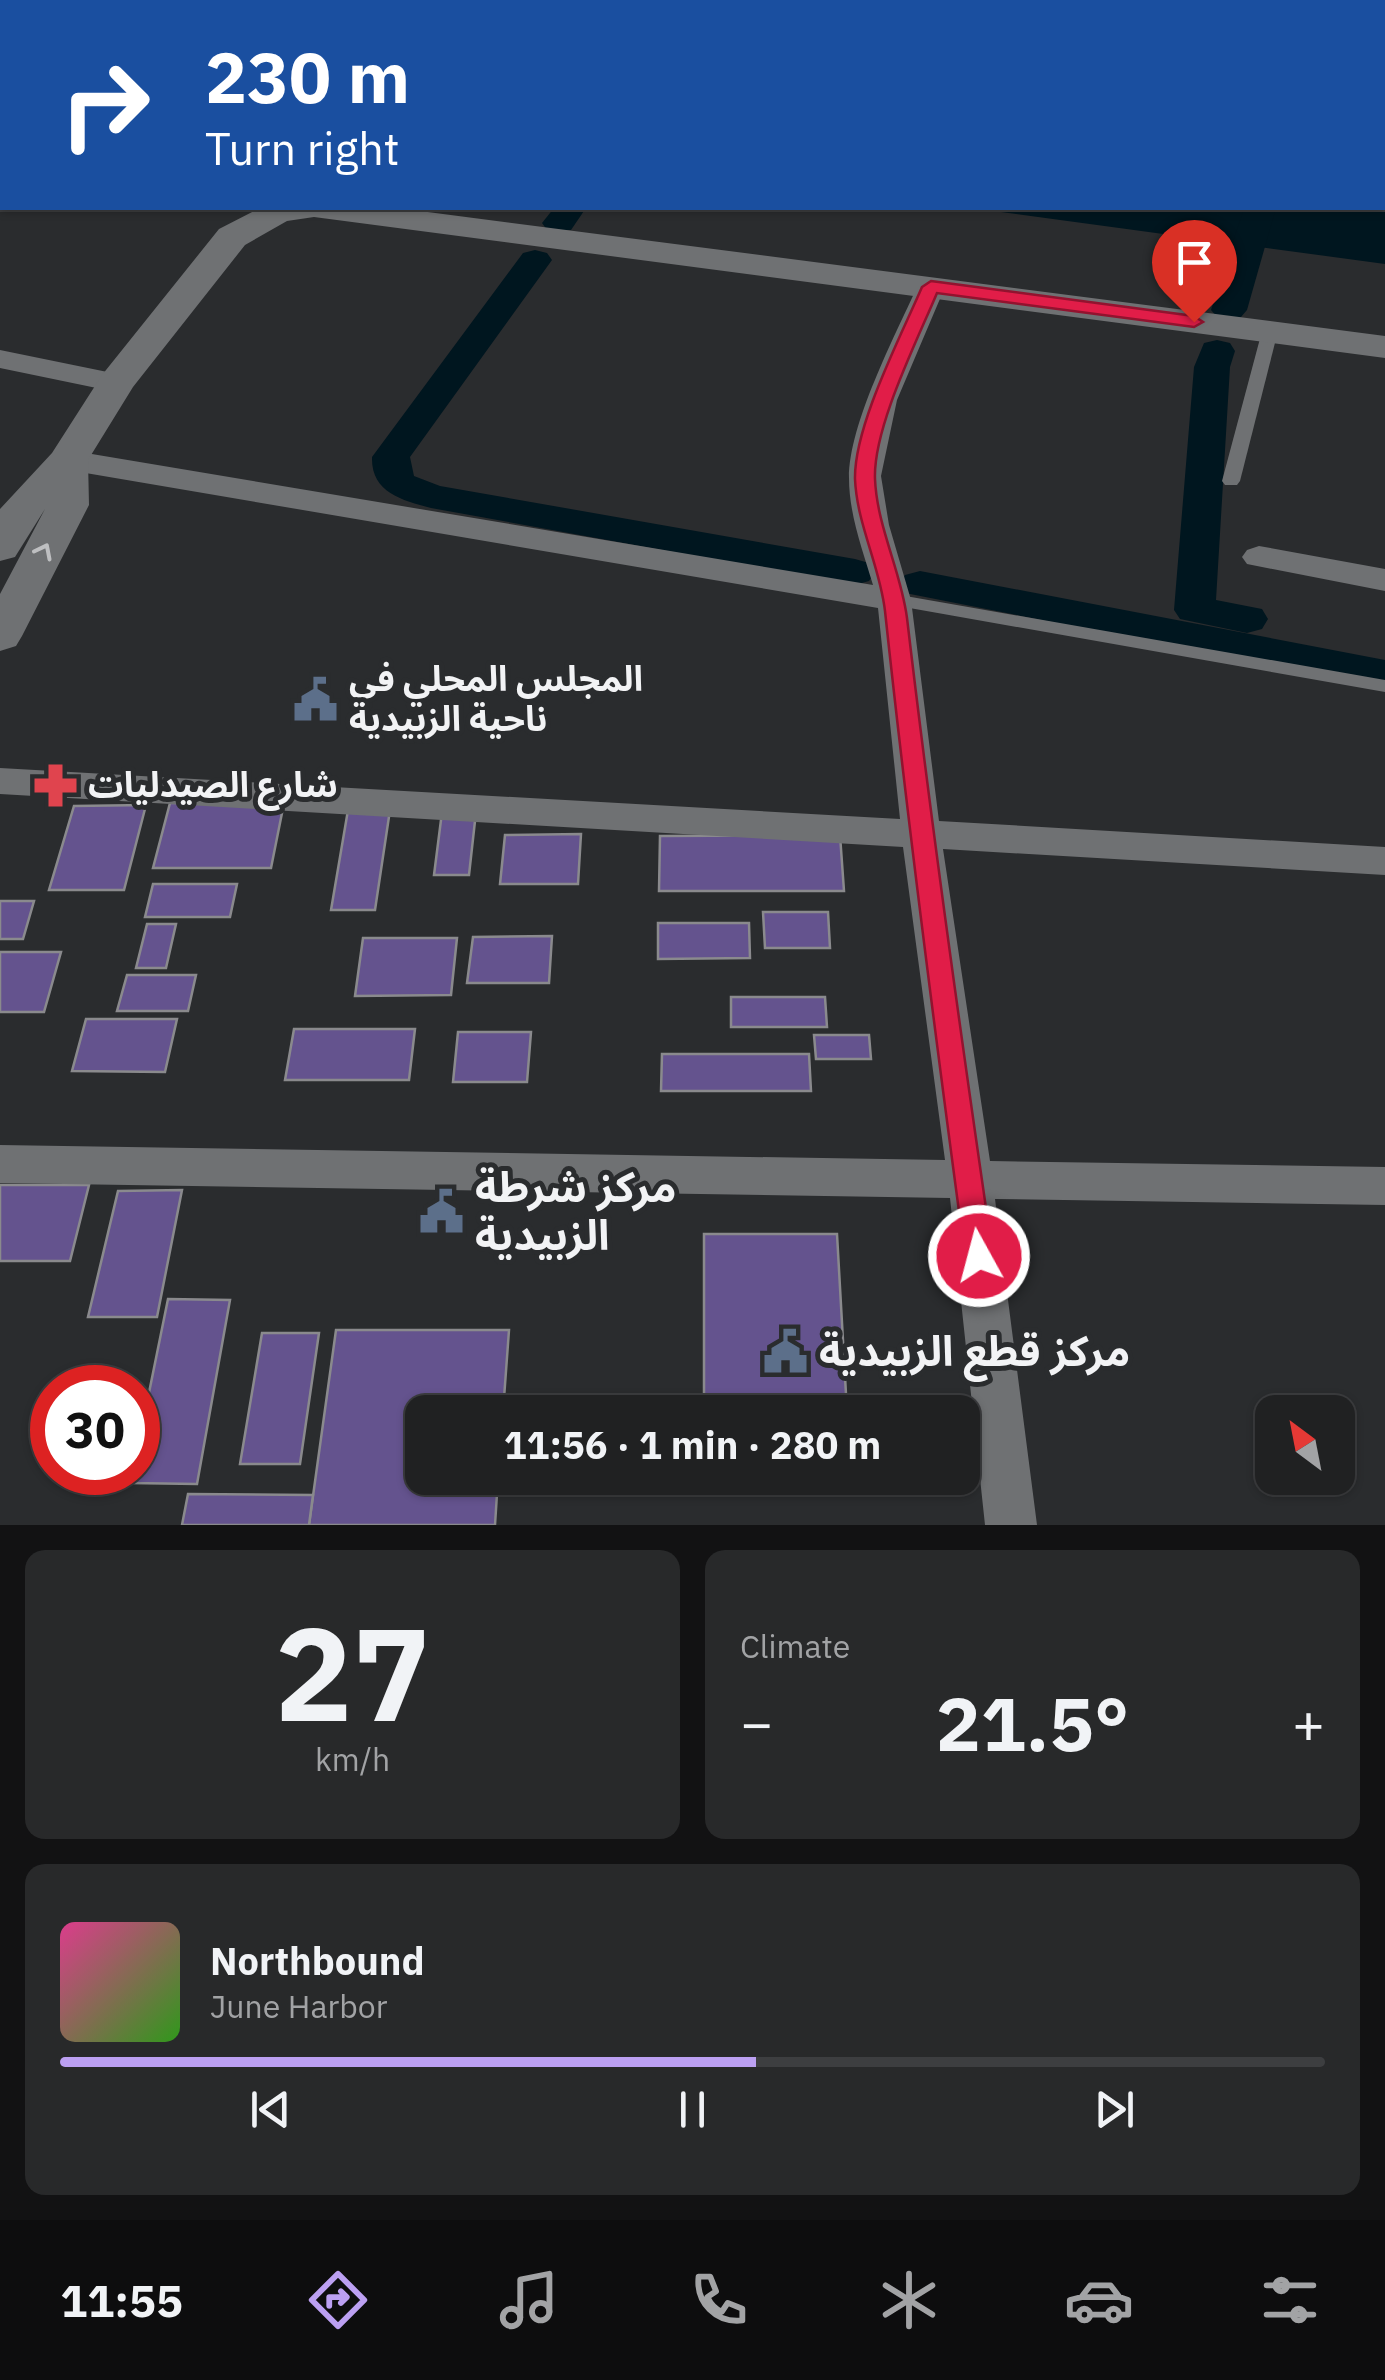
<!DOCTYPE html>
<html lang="en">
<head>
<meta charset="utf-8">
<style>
	:root { --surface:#202122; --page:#28292a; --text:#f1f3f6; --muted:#a2a3a5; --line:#3d3e40; --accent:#bca0f2 }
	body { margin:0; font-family:"IBM Plex Sans","Noto Sans Arabic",sans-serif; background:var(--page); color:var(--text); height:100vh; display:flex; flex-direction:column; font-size:38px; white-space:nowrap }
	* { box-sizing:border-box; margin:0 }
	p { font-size:32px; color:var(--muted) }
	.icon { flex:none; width:55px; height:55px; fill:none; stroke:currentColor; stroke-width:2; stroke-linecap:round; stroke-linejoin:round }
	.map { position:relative; height:1525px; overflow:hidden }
	.sheet { display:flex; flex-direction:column; gap:25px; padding:25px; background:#121213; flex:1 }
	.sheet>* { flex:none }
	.hud { position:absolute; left:0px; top:0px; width:1385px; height:210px; box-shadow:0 2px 8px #0004,0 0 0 2px var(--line); background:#1a4fa0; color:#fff; overflow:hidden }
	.needle { width:65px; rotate:328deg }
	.tools { position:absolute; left:1255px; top:1395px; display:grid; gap:20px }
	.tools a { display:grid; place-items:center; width:100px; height:100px; border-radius:20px; background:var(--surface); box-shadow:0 2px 8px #0004,0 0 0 2px var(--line); font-size:50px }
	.speed { position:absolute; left:30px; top:1365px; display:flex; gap:20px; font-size:50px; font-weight:700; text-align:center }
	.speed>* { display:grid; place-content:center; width:130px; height:130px; border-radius:50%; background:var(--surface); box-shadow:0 2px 8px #0004,0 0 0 2px var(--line); line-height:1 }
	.speed .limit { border:15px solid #d22; background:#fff; color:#111 }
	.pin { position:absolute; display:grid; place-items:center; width:85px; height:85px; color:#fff; margin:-102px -42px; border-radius:50% 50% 50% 0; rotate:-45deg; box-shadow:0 0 10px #0007 }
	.pin .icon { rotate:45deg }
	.me { position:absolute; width:110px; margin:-55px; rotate:353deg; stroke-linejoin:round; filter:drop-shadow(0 0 8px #0008) }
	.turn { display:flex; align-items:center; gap:35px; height:210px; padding:0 40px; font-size:45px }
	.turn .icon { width:130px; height:130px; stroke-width:2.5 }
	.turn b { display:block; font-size:70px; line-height:85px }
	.big { font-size:75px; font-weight:800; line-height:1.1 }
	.sheet .card { flex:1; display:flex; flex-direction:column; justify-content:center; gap:15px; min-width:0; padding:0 35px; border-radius:20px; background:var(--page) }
	.sheet .dial { align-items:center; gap:0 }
	.dial b { font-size:130px; line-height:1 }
	.song { display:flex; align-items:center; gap:30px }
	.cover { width:120px; height:120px; border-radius:15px; background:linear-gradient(135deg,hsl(330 70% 55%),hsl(110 70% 35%)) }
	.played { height:10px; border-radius:5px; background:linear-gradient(90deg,var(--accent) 55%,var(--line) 55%) }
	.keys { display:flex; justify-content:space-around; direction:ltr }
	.heat { display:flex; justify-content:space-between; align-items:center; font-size:55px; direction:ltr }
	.sheet .tiles { flex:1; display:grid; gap:25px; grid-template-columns:1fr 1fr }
	.card:last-child { grid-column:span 2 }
	.trip { position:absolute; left:405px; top:1395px; width:575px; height:100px; border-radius:20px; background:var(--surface); box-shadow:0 2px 8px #0004,0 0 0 2px var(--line); font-weight:800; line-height:100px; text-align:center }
	.tabs { display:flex; height:160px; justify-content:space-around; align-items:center; background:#0d0d0e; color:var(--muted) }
	.tabs .icon { width:70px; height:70px }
	.tabs .active { color:var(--accent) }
	.tabs b { font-size:45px; color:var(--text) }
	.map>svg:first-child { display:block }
	.water { fill:#00161f }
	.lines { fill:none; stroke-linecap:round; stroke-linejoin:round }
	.canal { fill:#00161f; fill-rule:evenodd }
	.building { fill:#64538e; stroke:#8a8a8d; stroke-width:2.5 }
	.service { fill:#6f7173; fill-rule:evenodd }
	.minor { fill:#6f7173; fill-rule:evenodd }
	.tertiary { fill:#6f7173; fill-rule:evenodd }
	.oneway { stroke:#bebfc1 }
	.route { fill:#e11d48; stroke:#92132f; stroke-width:2.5 }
	.labels { text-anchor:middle; stroke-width:10; stroke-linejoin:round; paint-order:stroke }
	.poi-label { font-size:35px; font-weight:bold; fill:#f2f3f5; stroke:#2a2c2e; text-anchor:start }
	.near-poi-label { font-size:42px; font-weight:bold; fill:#f2f3f5; stroke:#2a2c2e; text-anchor:start }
</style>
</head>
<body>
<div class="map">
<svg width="1385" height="1525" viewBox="0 0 1385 1525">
	<rect width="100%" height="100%" fill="#2a2c2e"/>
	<path class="water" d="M0,0H1385V264L971,208H1382V2H2V81Z"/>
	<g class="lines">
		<g class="canal">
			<path d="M554,208H586L571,230H547L542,223Z"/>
			<path d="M1244,208H1276L1247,310L1241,317L1229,321L1217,317L1211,310Z"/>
			<path d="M535,250L547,253L552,260L410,457L414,476L440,486L855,559L869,563L875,572L869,581L855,585L431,508C401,500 371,492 372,457L523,253Z"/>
			<path d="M1217,340L1230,343L1235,351L1230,367L1216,600L1262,609L1268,619L1262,629L1247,633L1180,619L1174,610L1194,367L1204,343Z"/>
			<path d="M920,571L1385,660V688L905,593L899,584L905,575Z"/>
		</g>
	</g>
	<g class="building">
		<path d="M170,803H284L271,868H153Z"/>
		<path d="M146,805L124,890H49L74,806Z"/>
		<path d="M348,810H390L375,910H331Z"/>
		<path d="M442,812H476L469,875H434Z"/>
		<path d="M581,834L578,884H500L505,835Z"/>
		<path d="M840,835L844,891H659L660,836Z"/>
		<path d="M153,884H237L230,917H145Z"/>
		<path d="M0,901H34L23,939H0Z"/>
		<path d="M763,912H828L830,948H765Z"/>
		<path d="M658,923H749L750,958L658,959Z"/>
		<path d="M147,924H176L166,968H136Z"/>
		<path d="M552,936L549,983H467L473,937Z"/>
		<path d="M363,938H457L451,995L355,996Z"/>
		<path d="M0,952H61L44,1012H0Z"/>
		<path d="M127,975H196L188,1011H117Z"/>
		<path d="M731,997H825L827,1027H731Z"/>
		<path d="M86,1019H177L165,1072L72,1071Z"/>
		<path d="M294,1029H415L409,1080H285Z"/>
		<path d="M458,1032H531L527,1082H453Z"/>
		<path d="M814,1035H869L871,1059H816Z"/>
		<path d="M662,1054H809L811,1091H661Z"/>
		<path d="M0,1185H89L70,1261H0Z"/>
		<path d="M182,1190L157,1317H88L118,1191Z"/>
		<path d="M704,1234H837L847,1412H704Z"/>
		<path d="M168,1299L230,1300L197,1484L130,1483L132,1472H138V1447Z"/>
		<path d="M336,1330H509L503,1412H422V1478H498L495,1525H309Z"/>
		<path d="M262,1333H319L300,1464H240Z"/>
		<path d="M188,1494L313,1495L309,1525H182Z"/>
	</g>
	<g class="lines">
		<g class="service">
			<path d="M1270,326L1278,331L1240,481L1237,485H1225L1222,481L1262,331Z"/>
			<path d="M894,594L1385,680V692L887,604L885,600Z"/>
		</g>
		<g class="minor">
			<path d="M931,278L941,281L945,287L897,400L881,476L889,525L911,600L939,821L1385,847V875L943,849L990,1161L1385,1167V1205L995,1199L1037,1525H985L950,1198L0,1183V1145L945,1160L903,847L0,794V768L900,819L878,608L68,470L57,467L52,460L57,453L68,450L873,585C863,551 849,515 849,478C849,424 894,338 917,287L921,281Z"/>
			<path d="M0,350L127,376L131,383L127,390L116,392L0,368Z"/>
			<path d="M1259,546L1385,569V591L1247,564L1242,557L1247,550Z"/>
		</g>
		<path class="tertiary" d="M260,208H397L1385,336V358L314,217L287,221L245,245L133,387L88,460L89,505L22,636L16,646L0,651V594L45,509L15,557L0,561V509L52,453L102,375L219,229Z"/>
	</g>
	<defs><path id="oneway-chevron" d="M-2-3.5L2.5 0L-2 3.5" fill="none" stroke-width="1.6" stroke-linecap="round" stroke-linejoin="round" transform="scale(2.5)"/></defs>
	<use class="oneway" href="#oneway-chevron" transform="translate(44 551) rotate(-63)"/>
	<path class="route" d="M931,281L1194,316L1203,322L1194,327L937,293C917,341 873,428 875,479C877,527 901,571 907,618C932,831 962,1044 993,1256L989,1265L979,1268L969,1265L965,1256C936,1041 908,826 885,611C880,566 857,525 855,479C854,426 901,336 922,287Z"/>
	<defs>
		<symbol id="civic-bare" viewBox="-9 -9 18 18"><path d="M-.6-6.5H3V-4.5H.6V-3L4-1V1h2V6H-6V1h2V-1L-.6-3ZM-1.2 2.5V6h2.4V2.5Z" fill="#5c6f8a" stroke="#2a2c2e" stroke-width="2.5" paint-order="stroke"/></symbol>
		<symbol id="pharmacy-bare" viewBox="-9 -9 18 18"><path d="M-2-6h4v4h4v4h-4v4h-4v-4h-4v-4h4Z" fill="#e0444e" stroke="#2a2c2e" stroke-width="2.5" paint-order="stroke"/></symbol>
	</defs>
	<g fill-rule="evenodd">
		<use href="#civic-bare" x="284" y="668" width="63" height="63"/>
		<use href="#pharmacy-bare" x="24" y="754" width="63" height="63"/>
		<use href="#civic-bare" x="410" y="1180" width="63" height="63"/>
		<use href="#civic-bare" x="754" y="1320" width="63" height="63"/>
	</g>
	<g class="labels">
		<g class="poi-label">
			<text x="349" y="691">المجلس المحلي في<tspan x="349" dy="40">ناحية الزبيدية</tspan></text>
			<text x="88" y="797">شارع الصيدليات</text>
		</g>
		<g class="near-poi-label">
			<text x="475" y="1202">مركز شرطة<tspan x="475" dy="48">الزبيدية</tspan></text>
			<text x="819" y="1366">مركز قطع الزبيدية</text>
		</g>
	</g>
</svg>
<div class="tools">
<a><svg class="needle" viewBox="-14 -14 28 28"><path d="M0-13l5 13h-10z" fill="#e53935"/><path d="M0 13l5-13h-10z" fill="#a2a3a5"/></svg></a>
</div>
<div class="speed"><div class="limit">30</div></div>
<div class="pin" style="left:1194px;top:322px;background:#d93025"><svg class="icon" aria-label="arrive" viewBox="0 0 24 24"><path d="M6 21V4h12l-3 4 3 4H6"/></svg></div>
<svg class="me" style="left:979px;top:1256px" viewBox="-20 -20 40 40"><circle r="17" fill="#e11d48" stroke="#fff" stroke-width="3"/><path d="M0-11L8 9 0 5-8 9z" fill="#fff"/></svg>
<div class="trip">11:56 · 1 min · 280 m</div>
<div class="hud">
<div class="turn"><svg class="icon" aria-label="right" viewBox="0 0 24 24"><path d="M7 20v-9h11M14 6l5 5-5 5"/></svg><div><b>230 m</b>Turn right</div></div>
</div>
</div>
<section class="sheet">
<div class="tiles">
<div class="card dial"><b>27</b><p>km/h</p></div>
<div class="card"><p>Climate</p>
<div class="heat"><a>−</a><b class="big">21.5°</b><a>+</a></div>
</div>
<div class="card">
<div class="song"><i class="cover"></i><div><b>Northbound</b><p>June Harbor</p></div></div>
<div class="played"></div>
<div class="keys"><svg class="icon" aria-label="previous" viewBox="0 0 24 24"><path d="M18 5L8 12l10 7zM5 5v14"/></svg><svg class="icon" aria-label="pause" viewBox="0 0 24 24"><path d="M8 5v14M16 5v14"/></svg><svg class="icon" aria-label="next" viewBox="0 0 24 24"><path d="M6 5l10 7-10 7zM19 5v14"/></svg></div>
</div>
</div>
</section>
<nav class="tabs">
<b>11:55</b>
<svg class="icon active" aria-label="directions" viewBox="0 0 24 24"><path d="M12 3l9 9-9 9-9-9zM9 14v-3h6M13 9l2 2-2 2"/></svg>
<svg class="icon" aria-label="music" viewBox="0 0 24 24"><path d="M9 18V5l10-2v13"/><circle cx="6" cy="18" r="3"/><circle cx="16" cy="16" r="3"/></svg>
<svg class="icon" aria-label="phone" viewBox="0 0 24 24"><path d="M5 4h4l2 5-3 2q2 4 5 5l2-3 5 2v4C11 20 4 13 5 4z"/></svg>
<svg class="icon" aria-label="climate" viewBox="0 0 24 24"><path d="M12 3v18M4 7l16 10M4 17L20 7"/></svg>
<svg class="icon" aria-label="car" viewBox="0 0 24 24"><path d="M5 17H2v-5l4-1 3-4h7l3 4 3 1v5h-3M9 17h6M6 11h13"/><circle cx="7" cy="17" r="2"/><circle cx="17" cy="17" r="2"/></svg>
<svg class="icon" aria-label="filters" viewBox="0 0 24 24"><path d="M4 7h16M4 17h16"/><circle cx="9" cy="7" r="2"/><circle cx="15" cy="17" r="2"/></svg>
</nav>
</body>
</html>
